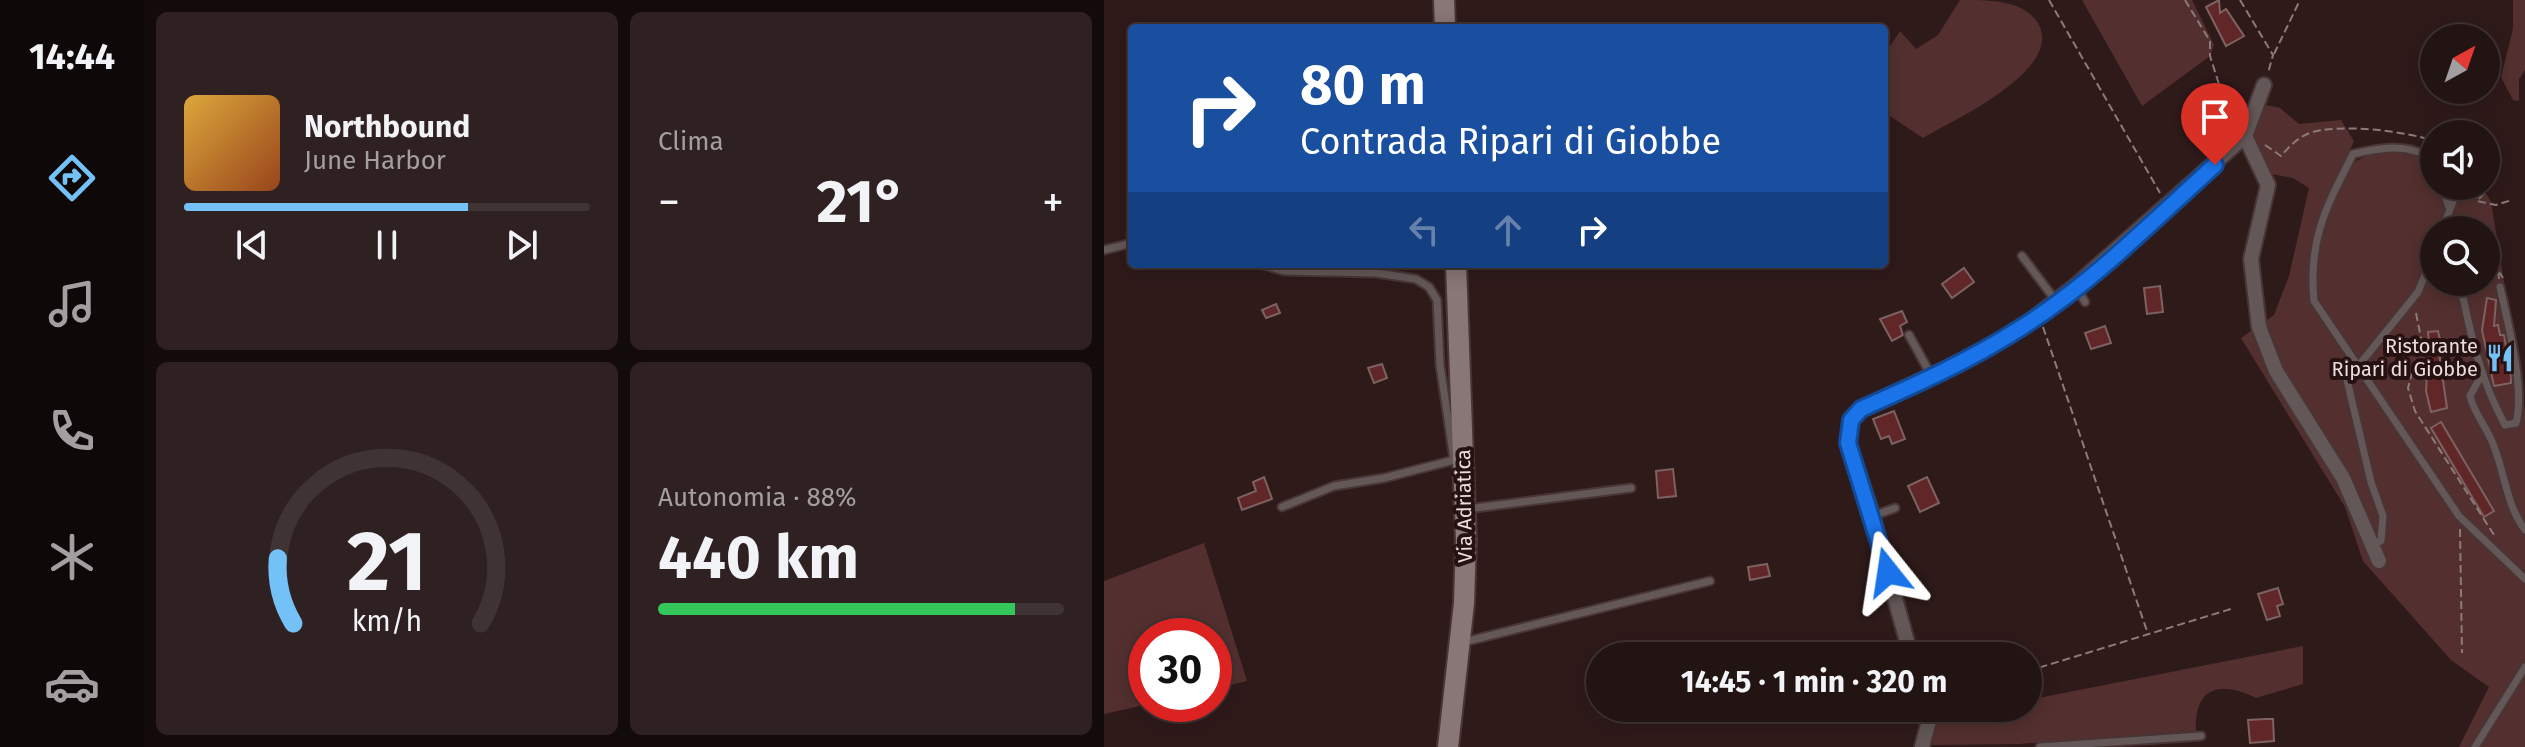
<!DOCTYPE html>
<html lang="it">
<head>
<meta charset="utf-8">
<style>
	:root { --surface:#231414; --page:#2f2122; --text:#f1f3f6; --muted:#a39ea0; --line:#403334; --accent:#73c1f6 }
	body { margin:0; font-family:"Fira Sans",sans-serif; background:var(--page); color:var(--text); height:100vh; display:flex; flex-direction:column; font-size:30px; white-space:nowrap }
	* { box-sizing:border-box; margin:0 }
	p { font-size:26px; color:var(--muted) }
	.icon { flex:none; width:44px; height:44px; fill:none; stroke:currentColor; stroke-width:2; stroke-linecap:round; stroke-linejoin:round }
	.map { position:relative; flex:1; overflow:hidden }
	.side { display:flex; flex-direction:column; gap:12px; padding:12px; background:#130b0b; width:960px }
	.side>* { flex:none }
	.guide { position:absolute; left:24px; top:24px; width:760px; height:244px; border-radius:8px; box-shadow:0 4px 20px #0003,0 0 0 2px var(--line); background:#1a4fa0; color:#fff; overflow:hidden }
	.needle { width:52px; rotate:40deg }
	.fabs { position:absolute; left:1316px; top:24px; display:grid; gap:16px }
	.fabs a { display:grid; place-items:center; width:80px; height:80px; border-radius:50%; background:var(--surface); box-shadow:0 4px 20px #0003,0 0 0 2px var(--line); font-size:40px }
	.speed { position:absolute; left:24px; top:618px; display:flex; gap:16px; font-size:40px; font-weight:700; text-align:center }
	.speed>* { display:grid; place-content:center; width:104px; height:104px; border-radius:50%; background:var(--surface); box-shadow:0 4px 20px #0003,0 0 0 2px var(--line); line-height:1 }
	.speed .limit { border:12px solid #d22; background:#fff; color:#111 }
	.pin { position:absolute; display:grid; place-items:center; width:68px; height:68px; color:#fff; margin:-82px -34px; border-radius:50% 50% 50% 0; rotate:-45deg; box-shadow:0 0 8px #0007 }
	.pin .icon { rotate:45deg }
	.me { position:absolute; width:88px; margin:-44px; rotate:345deg; stroke-linejoin:round; filter:drop-shadow(0 0 6px #0008) }
	.turn { display:flex; align-items:center; gap:28px; height:168px; padding:0 40px; font-size:36px }
	.turn .icon { width:104px; height:104px; stroke-width:2.5 }
	.turn b { display:block; font-size:56px; line-height:68px }
	.lanes { display:flex; align-items:center; height:76px; padding:0 40px; background:#0003; justify-content:center; gap:40px; direction:ltr }
	.lanes .off { opacity:.35 }
	.big { font-size:60px; font-weight:700; line-height:1.1 }
	.side .widget { flex:1; display:flex; flex-direction:column; justify-content:center; gap:12px; min-width:0; padding:0 28px; border-radius:12px; background:var(--page) }
	.side .dial { align-items:center; gap:0 }
	.dial svg { height:208px; overflow:visible; fill:none; stroke:var(--line); stroke-width:7; stroke-linecap:round; text-anchor:middle }
	.dial text { fill:var(--text); stroke:none }
	.song { display:flex; align-items:center; gap:24px }
	.cover { width:96px; height:96px; border-radius:12px; background:linear-gradient(135deg,hsl(40 70% 55%),hsl(20 70% 35%)) }
	.played { height:8px; border-radius:4px; background:linear-gradient(90deg,var(--accent) 70%,var(--line) 70%) }
	.keys { display:flex; justify-content:space-around; direction:ltr }
	.heat { display:flex; justify-content:space-between; align-items:center; font-size:44px; direction:ltr }
	.charge { height:12px; border-radius:6px; background:linear-gradient(90deg,#34c759 88%,var(--line) 0) }
	.side .tiles { flex:1; display:grid; gap:12px; grid-template-columns:repeat(2,1fr) }
	.trip { position:absolute; left:482px; top:642px; width:456px; height:80px; border-radius:40px; background:var(--surface); box-shadow:0 4px 20px #0003,0 0 0 2px var(--line); font-weight:700; line-height:80px; text-align:center }
	main { display:flex; flex:1; min-height:0 }
	.tab-bar { display:flex; flex-direction:column; width:144px; justify-content:space-around; align-items:center; background:#0e0808; color:var(--muted) }
	.tab-bar .icon { width:56px; height:56px }
	.tab-bar .selected { color:var(--accent) }
	.tab-bar b { font-size:36px; color:var(--text) }
	.map>svg:first-child { display:block }
	.green { fill:#53302f; fill-rule:evenodd }
	.building { fill:#612628; stroke:#7c6261; stroke-width:2 }
	.lines { fill:none; stroke-linecap:round; stroke-linejoin:round }
	.lane-casing { stroke:#493535; stroke-width:11 }
	.street-casing { stroke:#493535; stroke-width:18 }
	.secondary-casing { stroke:#493535; stroke-width:24 }
	.path { stroke:#8d7a7a; stroke-width:2; stroke-dasharray:8 4; stroke-linecap:butt }
	.lane { stroke:#635857; stroke-width:7 }
	.street { stroke:#635857; stroke-width:14 }
	.secondary { stroke:#897676; stroke-width:20 }
	.route-casing { stroke:#114b97; stroke-width:20 }
	.route { stroke:#1a73e8; stroke-width:14 }
	.labels { text-anchor:middle; stroke-width:8; stroke-linejoin:round; paint-order:stroke }
	.poi-label { font-size:20px; fill:#ecdcdc; stroke:#251111; text-anchor:end }
	.street-label { font-size:20px; fill:#ecdcdc; stroke:#251111 }
</style>
</head>
<body>
<main>
<nav class="tab-bar">
<b>14:44</b>
<svg class="icon selected" aria-label="directions" viewBox="0 0 24 24"><path d="M12 3l9 9-9 9-9-9zM9 14v-3h6M13 9l2 2-2 2"/></svg>
<svg class="icon" aria-label="music" viewBox="0 0 24 24"><path d="M9 18V5l10-2v13"/><circle cx="6" cy="18" r="3"/><circle cx="16" cy="16" r="3"/></svg>
<svg class="icon" aria-label="phone" viewBox="0 0 24 24"><path d="M5 4h4l2 5-3 2q2 4 5 5l2-3 5 2v4C11 20 4 13 5 4z"/></svg>
<svg class="icon" aria-label="climate" viewBox="0 0 24 24"><path d="M12 3v18M4 7l16 10M4 17L20 7"/></svg>
<svg class="icon" aria-label="car" viewBox="0 0 24 24"><path d="M5 17H2v-5l4-1 3-4h7l3 4 3 1v5h-3M9 17h6M6 11h13"/><circle cx="7" cy="17" r="2"/><circle cx="17" cy="17" r="2"/></svg>
</nav>
<section class="side">
<div class="tiles">
<div class="widget">
<div class="song"><i class="cover"></i><div><b>Northbound</b><p>June Harbor</p></div></div>
<div class="played"></div>
<div class="keys"><svg class="icon" aria-label="previous" viewBox="0 0 24 24"><path d="M18 5L8 12l10 7zM5 5v14"/></svg><svg class="icon" aria-label="pause" viewBox="0 0 24 24"><path d="M8 5v14M16 5v14"/></svg><svg class="icon" aria-label="next" viewBox="0 0 24 24"><path d="M6 5l10 7-10 7zM19 5v14"/></svg></div>
</div>
<div class="widget"><p>Clima</p>
<div class="heat"><a>−</a><b class="big">21°</b><a>+</a></div>
</div>
<div class="widget dial"><svg viewBox="0 0 100 80">
<path d="M14 69A42 42 0 1 1 86 69"/>
<path d="M14 69A42 42 0 0 1 8 44" stroke="#73c1f6"/>
<text x="50" y="56" font-size="32" font-weight="700">21</text>
<text x="50" y="72" font-size="11">km/h</text>
</svg></div>
<div class="widget"><p>Autonomia · 88%</p><b class="big">440 km</b><div class="charge"></div></div>
</div>
</section>
<div class="map">
<svg width="1421" height="747" viewBox="0 0 1421 747">
	<rect width="100%" height="100%" fill="#2f1a1a"/>
	<g class="green">
		<path d="M856,0C888,0 923,0 936,27C954,73 851,119 819,138L780,112V55L796,31L812,49L834,35Z"/>
		<path d="M978,0H1088L1110,45L1106,56L1038,106Z"/>
		<path d="M1409,0H1421V70L1415,79V101L1409,100L1397,77L1409,29Z"/>
		<path d="M1162,105L1176,108L1195,124L1237,120L1250,141L1237,169L1277,148L1330,161V186H1378L1387,202L1421,411V747H1355L1385,687L1347,660L1259,561L1241,507L1137,338L1170,315L1185,276L1205,188L1189,178L1167,174L1146,133L1151,115ZM1330,230H1382V282H1330Z"/>
		<path d="M100,543L143,681L110,689V636H42L45,704L0,714V581Z"/>
		<path d="M1199,646V684L1152,698C1116,680 1090,687 1092,731L914,744L827,745L833,720L886,708H924V700Z"/>
	</g>
	<g class="building">
		<path d="M1115,0L1116,13L1122,9L1140,36L1122,46L1102,7Z"/>
		<path d="M860,268L870,282L848,298L838,284Z"/>
		<path d="M1056,286L1059,312L1043,314L1040,288Z"/>
		<path d="M1383,298L1392,300L1390,326L1394,325L1396,335H1400L1407,376V383L1390,386L1378,330Z"/>
		<path d="M172,304L176,313L162,318L158,310Z"/>
		<path d="M798,311L803,322L796,326L799,335L788,341L776,319Z"/>
		<path d="M1001,326L1007,343L987,349L981,333Z"/>
		<path d="M1334,331L1337,344L1325,345L1324,332Z"/>
		<path d="M1335,353L1343,408L1327,412L1322,391L1324,354Z"/>
		<path d="M278,364L283,378L270,383L264,368Z"/>
		<path d="M790,411L801,439L788,444L785,436L777,439L769,419Z"/>
		<path d="M1337,422L1390,511L1380,517L1327,428Z"/>
		<path d="M569,469L572,496L554,498L552,471Z"/>
		<path d="M160,477L168,499L138,510L134,498L152,491L149,482Z"/>
		<path d="M823,477L835,503L816,512L804,486Z"/>
		<path d="M663,564L666,576L646,580L644,567Z"/>
		<path d="M1174,588L1179,604L1173,606L1176,616L1163,620L1154,594Z"/>
		<path d="M1162,719H1169L1170,741L1146,743L1144,720Z"/>
	</g>
	<g class="lines">
		<defs>
			<g id="lane">
				<path d="M1330,161C1307,142 1276,148 1249,154C1222,207 1204,240 1210,301L1355,516L1421,579"/>
				<path d="M1339,186L1344,205"/>
				<path d="M1338,230L1355,186"/>
				<path d="M0,250L28,243"/>
				<path d="M918,256L952,301"/>
				<path d="M156,264L180,271L272,273L312,279L325,287L333,300L336,365L350,460"/>
				<path d="M1356,282C1366,333 1376,379 1401,425L1412,423C1421,390 1404,323 1396,287"/>
				<path d="M972,287L981,302"/>
				<path d="M805,335L827,375"/>
				<path d="M1377,376L1366,396C1370,412 1378,421 1385,435C1401,466 1400,502 1421,530"/>
				<path d="M178,507L230,486L280,478L350,460"/>
				<path d="M363,509L527,488"/>
				<path d="M769,516L791,508"/>
				<path d="M1269,543L1277,541L1279,516L1267,482L1243,380L1314,292L1330,253"/>
				<path d="M360,642L606,581"/>
				<path d="M936,747L1097,736"/>
				<path d="M1371,747L1421,667"/>
			</g>
			<g id="street">
				<path d="M1136,135L1141,136L1164,185L1147,259L1155,327L1172,371L1239,478L1275,561"/>
				<path d="M807,656L766,508L744,443L747,420L757,409L867,357L917,328L971,286L1141,136L1160,85"/>
				<path d="M818,747L825,721L821,708"/>
			</g>
			<g id="secondary">
				<path d="M340,0L341,28"/>
				<path d="M344,747L360,603L362,540L352,264"/>
			</g>
		</defs>
		<use href="#lane" class="lane-casing"/>
		<use href="#street" class="street-casing"/>
		<use href="#secondary" class="secondary-casing"/>
		<g class="path">
			<path d="M945,0L1056,193"/>
			<path d="M1081,0L1106,41V56L1128,125"/>
			<path d="M1136,0L1169,55L1164,73"/>
			<path d="M1170,54L1196,0"/>
			<path d="M1161,145L1177,156C1185,147 1194,137 1206,133C1234,123 1302,131 1330,141"/>
			<path d="M1382,163L1387,165V186L1373,201L1392,205L1408,200"/>
			<path d="M1395,279L1394,270L1399,278"/>
			<path d="M1312,313L1317,338L1304,388L1311,411L1390,535"/>
			<path d="M939,327L1044,634"/>
			<path d="M1356,529L1358,653"/>
			<path d="M924,671L1130,608"/>
			<path d="M837,715L850,708"/>
		</g>
		<use href="#lane" class="lane"/>
		<use href="#street" class="street"/>
		<use href="#secondary" class="secondary"/>
	</g>
	<g class="lines">
		<defs>
			<path id="route" d="M784,572L744,443L747,420L757,409C811,385 865,361 915,329C986,285 1049,221 1111,165"/>
		</defs>
		<use href="#route" class="route-casing"/>
		<use href="#route" class="route"/>
	</g>
	<defs>
		<symbol id="restaurant-bare" viewBox="-9 -9 18 18"><path d="M-5-6h1v4h1v-4h1v4h1v-4h1v5L-1.5 .5V6h-2V.5L-5-1ZM5-6V6H3V1.5H1.5Q1.5-4 5-6Z" fill="#73c1f6" stroke="#251111" stroke-width="2.5" paint-order="stroke"/></symbol>
	</defs>
	<g fill-rule="evenodd">
		<use href="#restaurant-bare" x="1376" y="338" width="40" height="40"/>
	</g>
	<g class="labels">
		<g class="poi-label">
			<text x="1374" y="353">Ristorante<tspan x="1374" dy="23">Ripari di Giobbe</tspan></text>
		</g>
		<g class="street-label">
			<text transform="translate(360 506) rotate(-91)" y="7">Via Adriatica</text>
		</g>
	</g>
</svg>
<div class="fabs">
<a><svg class="needle" viewBox="-14 -14 28 28"><path d="M0-13l5 13h-10z" fill="#e53935"/><path d="M0 13l5-13h-10z" fill="#a39ea0"/></svg></a>
<a><svg class="icon" aria-label="sound" viewBox="0 0 24 24"><path d="M4 9h4l5-4v14l-5-4H4zM17 9q2 3 0 6"/></svg></a>
<a><svg class="icon" aria-label="search" viewBox="0 0 24 24"><circle cx="10" cy="10" r="6"/><path d="M15 15l6 6"/></svg></a>
</div>
<div class="speed"><div class="limit">30</div></div>
<div class="pin" style="left:1111px;top:165px;background:#d93025"><svg class="icon" aria-label="arrive" viewBox="0 0 24 24"><path d="M6 21V4h12l-3 4 3 4H6"/></svg></div>
<svg class="me" style="left:784px;top:572px" viewBox="-20 -20 40 40"><path d="M0-17L14 15 0 8-14 15z" fill="#1a73e8" stroke="#fff" stroke-width="4"/></svg>
<div class="trip">14:45 · 1 min · 320 m</div>
<div class="guide">
<div class="turn"><svg class="icon" aria-label="right" viewBox="0 0 24 24"><path d="M7 20v-9h11M14 6l5 5-5 5"/></svg><div><b>80 m</b>Contrada Ripari di Giobbe</div></div>
<div class="lanes"><svg class="icon off" aria-label="left" viewBox="0 0 24 24"><path d="M17 20v-9H6M10 6l-5 5 5 5"/></svg><svg class="icon off" aria-label="ahead" viewBox="0 0 24 24"><path d="M12 20V5M6 11l6-6 6 6"/></svg><svg class="icon" aria-label="right" viewBox="0 0 24 24"><path d="M7 20v-9h11M14 6l5 5-5 5"/></svg></div>
</div>
</div>
</main>
</body>
</html>
